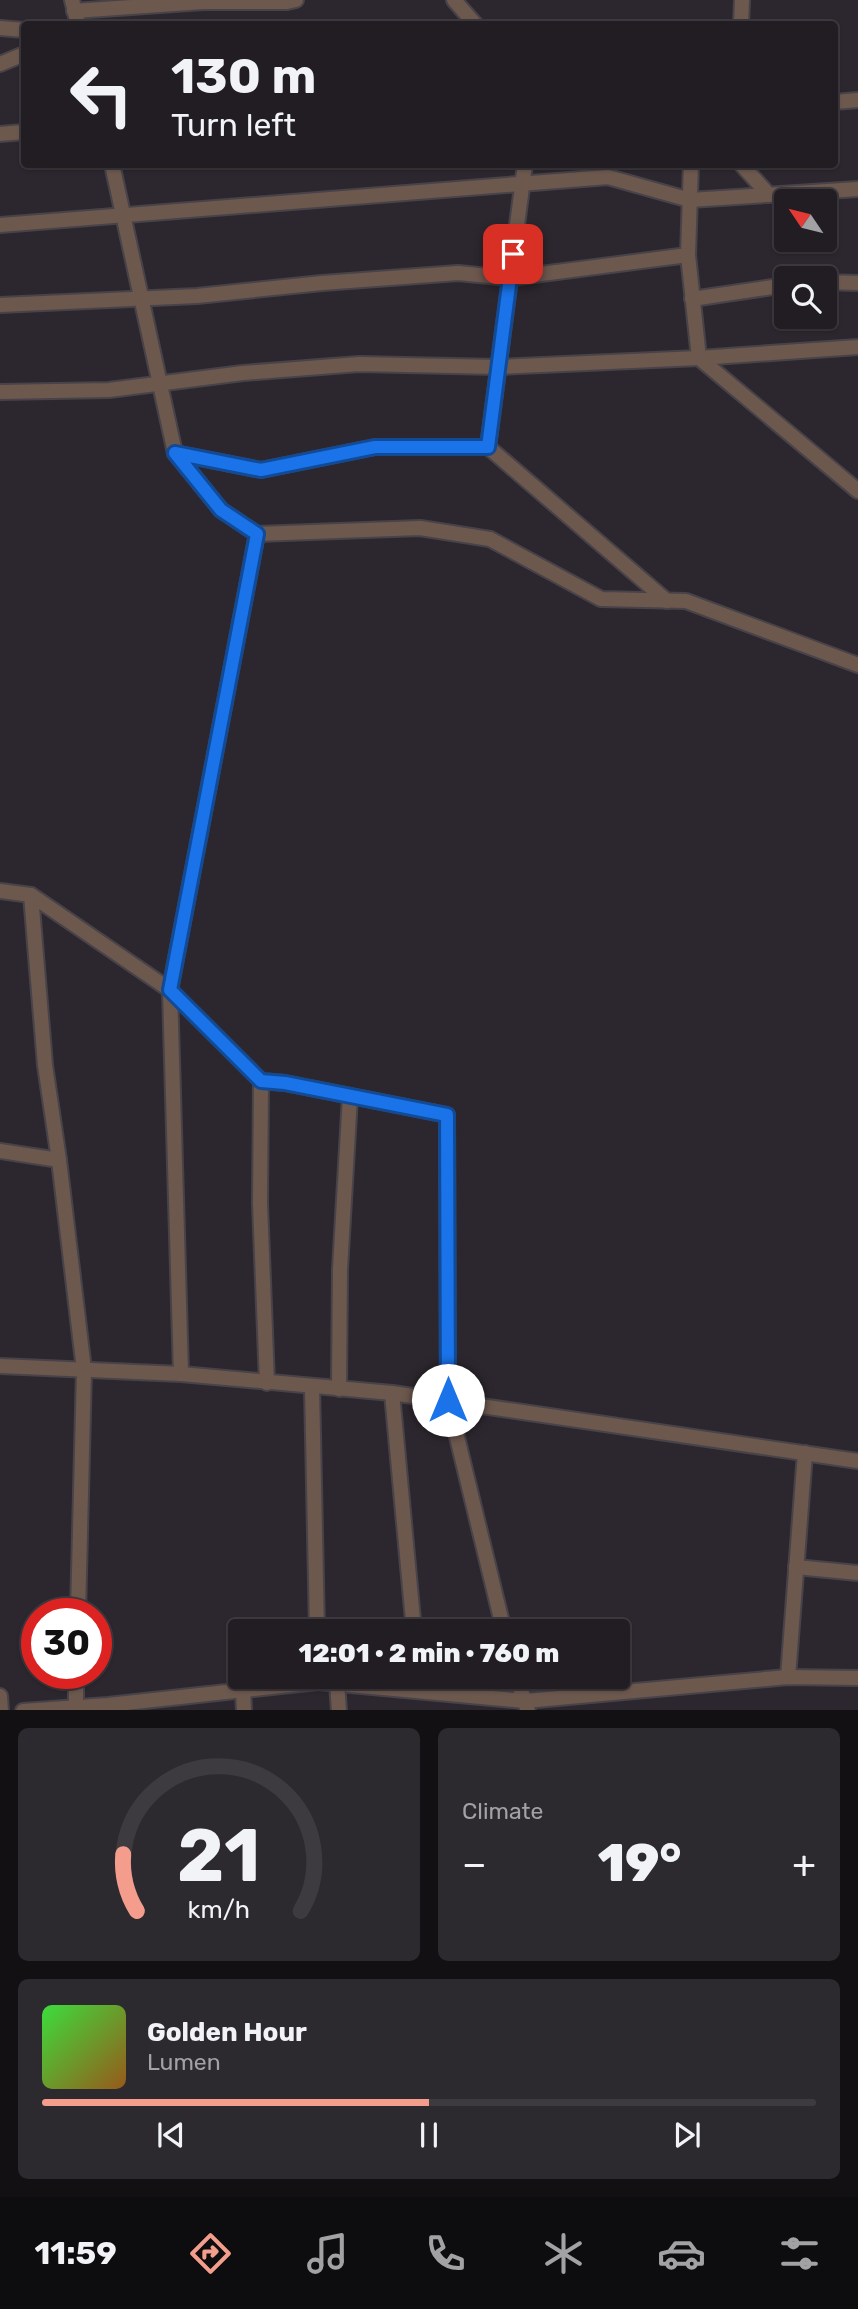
<!DOCTYPE html>
<html lang="en">
<head>
<meta charset="utf-8">
<style>
	:root { --surface:#211d22; --page:#2d2a2f; --text:#f1f3f6; --muted:#a2a2a5; --line:#3e3b40; --accent:#f49d8d }
	body { margin:0; font-family:Rubik,sans-serif; background:var(--page); color:var(--text); height:100vh; display:flex; flex-direction:column; font-size:26px; white-space:nowrap }
	* { box-sizing:border-box; margin:0 }
	p { font-size:23px; color:var(--muted) }
	.icon { flex:none; width:38px; height:38px; fill:none; stroke:currentColor; stroke-width:2; stroke-linecap:round; stroke-linejoin:round }
	.map { position:relative; height:1710px; overflow:hidden }
	.side { display:flex; flex-direction:column; gap:18px; padding:18px; background:#121013; flex:1 }
	.side>* { flex:none }
	.guide { position:absolute; left:21px; top:21px; width:817px; height:147px; border-radius:7px; box-shadow:0 2px 5px #0004,0 0 0 2px var(--line); background:#211d22; color:var(--text); overflow:hidden }
	.needle { width:46px; rotate:305deg }
	.tools { position:absolute; left:774px; top:189px; display:grid; gap:14px }
	.tools a { display:grid; place-items:center; width:63px; height:63px; border-radius:7px; background:var(--surface); box-shadow:0 2px 5px #0004,0 0 0 2px var(--line); font-size:35px }
	.speed { position:absolute; left:21px; top:1598px; display:flex; gap:14px; font-size:35px; font-weight:700; text-align:center }
	.speed>* { display:grid; place-content:center; width:91px; height:91px; border-radius:50%; background:var(--surface); box-shadow:0 2px 5px #0004,0 0 0 2px var(--line); line-height:1 }
	.speed .limit { border:10px solid #d22; background:#fff; color:#111 }
	.pin { position:absolute; display:grid; place-items:center; width:60px; height:60px; color:#fff; margin:-30px; border-radius:14px; box-shadow:0 4px 10px #0006 }
	.me { position:absolute; width:77px; margin:-38px; rotate:0deg; stroke-linejoin:round; filter:drop-shadow(0 0 5px #0008) }
	.turn { display:flex; align-items:center; gap:24px; height:147px; padding:0 35px; font-size:32px }
	.turn .icon { width:91px; height:91px; stroke-width:2.5 }
	.turn b { display:block; font-size:49px; line-height:60px }
	.big { font-size:52px; font-weight:800; line-height:1.1 }
	.side .card { flex:1; display:flex; flex-direction:column; justify-content:center; gap:10px; min-width:0; padding:0 24px; border-radius:10px; background:var(--page) }
	.side .dial { align-items:center; gap:0 }
	.dial svg { height:182px; overflow:visible; fill:none; stroke:var(--line); stroke-width:7; stroke-linecap:round; text-anchor:middle }
	.dial text { fill:var(--text); stroke:none }
	.song { display:flex; align-items:center; gap:21px }
	.cover { width:84px; height:84px; border-radius:10px; background:linear-gradient(135deg,hsl(120 70% 55%),hsl(30 70% 35%)) }
	.played { height:7px; border-radius:4px; background:linear-gradient(90deg,var(--accent) 50%,var(--line) 50%) }
	.keys { display:flex; justify-content:space-around; direction:ltr }
	.heat { display:flex; justify-content:space-between; align-items:center; font-size:38px; direction:ltr }
	.side .tiles { flex:1; display:grid; gap:18px; grid-template-columns:1fr 1fr }
	.card:last-child { grid-column:span 2 }
	.trip { position:absolute; left:228px; top:1619px; width:402px; height:70px; border-radius:7px; background:var(--surface); box-shadow:0 2px 5px #0004,0 0 0 2px var(--line); font-weight:800; line-height:70px; text-align:center }
	.menu { display:flex; height:112px; justify-content:space-around; align-items:center; background:#0d0c0e; color:var(--muted) }
	.menu .icon { width:49px; height:49px }
	.menu .selected { color:var(--accent) }
	.menu b { font-size:32px; color:var(--text) }
	.map>svg:first-child { display:block }
	.lines { fill:none; stroke-linecap:round; stroke-linejoin:round }
	.minor-casing { stroke:#474349; stroke-width:18 }
	.minor { stroke:#6d584e; stroke-width:14 }
	.route-casing { stroke:#114b97; stroke-width:18 }
	.route { stroke:#1a73e8; stroke-width:12 }
</style>
</head>
<body>
<div class="map">
<svg width="858" height="1711" viewBox="0 0 858 1711">
	<rect width="100%" height="100%" fill="#2c272e"/>
	<g class="lines">
		<defs>
			<g id="minor">
				<path d="M72,0L78,24"/>
				<path d="M454,0L475,24"/>
				<path d="M74,11L203,2H287L296,0"/>
				<path d="M741,24L742,0"/>
				<path d="M0,28L24,30"/>
				<path d="M0,64L24,54"/>
				<path d="M835,102L858,100"/>
				<path d="M0,134L24,132"/>
				<path d="M112,164L175,453L221,510L257,534L420,528L490,539L601,599L686,601L858,665"/>
				<path d="M691,164L688,255L699,358L858,491"/>
				<path d="M741,164L769,195"/>
				<path d="M0,225L608,177L690,200L858,189"/>
				<path d="M824,282L858,283"/>
				<path d="M692,299L786,285"/>
				<path d="M0,305L197,296L322,283L458,273L510,278L688,255"/>
				<path d="M0,392L109,390L243,373L359,364L498,367L699,358L858,347"/>
				<path d="M488,447L525,164"/>
				<path d="M175,453L261,470L375,447H488L667,601"/>
				<path d="M0,891L31,895L170,990L261,1081L285,1083L447,1115L448,1400L504,1631"/>
				<path d="M31,895L45,1065L59,1160L84,1370L78,1614"/>
				<path d="M261,1081L260,1204L267,1383"/>
				<path d="M0,1151L59,1160"/>
				<path d="M0,1366L181,1374L392,1393L858,1461"/>
				<path d="M181,1374L170,990L257,534"/>
				<path d="M312,1387L317,1631"/>
				<path d="M339,1389L340,1269L350,1096"/>
				<path d="M392,1393L414,1631"/>
				<path d="M796,1567L858,1573"/>
				<path d="M516,1676L528,1711"/>
				<path d="M788,1677L805,1453"/>
				<path d="M318,1682L525,1701L788,1677L858,1678"/>
				<path d="M337,1683L339,1711"/>
				<path d="M243,1690L244,1711"/>
				<path d="M0,1696L1,1711"/>
				<path d="M76,1707V1673"/>
				<path d="M23,1711L108,1705L318,1682V1676"/>
			</g>
		</defs>
		<use href="#minor" class="minor-casing"/>
		<use href="#minor" class="minor"/>
	</g>
	<g class="lines">
		<defs>
			<path id="route" d="M448,1400L447,1115L285,1083L261,1081L170,990L257,534L221,510L175,453L261,470L375,447H488L513,254"/>
		</defs>
		<use href="#route" class="route-casing"/>
		<use href="#route" class="route"/>
	</g>
</svg>
<div class="tools">
<a><svg class="needle" viewBox="-14 -14 28 28"><path d="M0-13l5 13h-10z" fill="#e53935"/><path d="M0 13l5-13h-10z" fill="#a2a2a5"/></svg></a>
<a><svg class="icon" aria-label="search" viewBox="0 0 24 24"><circle cx="10" cy="10" r="6"/><path d="M15 15l6 6"/></svg></a>
</div>
<div class="speed"><div class="limit">30</div></div>
<div class="pin" style="left:513px;top:254px;background:#d93025"><svg class="icon" aria-label="arrive" viewBox="0 0 24 24"><path d="M6 21V4h12l-3 4 3 4H6"/></svg></div>
<svg class="me" style="left:448px;top:1400px" viewBox="-20 -20 40 40"><circle r="19" fill="#fff"/><path d="M0-13L10 11 0 6-10 11z" fill="#1a73e8"/></svg>
<div class="trip">12:01 · 2 min · 760 m</div>
<div class="guide">
<div class="turn"><svg class="icon" aria-label="left" viewBox="0 0 24 24"><path d="M17 20v-9H6M10 6l-5 5 5 5"/></svg><div><b>130 m</b>Turn left</div></div>
</div>
</div>
<section class="side">
<div class="tiles">
<div class="card dial"><svg viewBox="0 0 100 80">
<path d="M14 69A42 42 0 1 1 86 69"/>
<path d="M14 69A42 42 0 0 1 8 44" stroke="#f49d8d"/>
<text x="50" y="56" font-size="32" font-weight="700">21</text>
<text x="50" y="72" font-size="11">km/h</text>
</svg></div>
<div class="card"><p>Climate</p>
<div class="heat"><a>−</a><b class="big">19°</b><a>+</a></div>
</div>
<div class="card">
<div class="song"><i class="cover"></i><div><b>Golden Hour</b><p>Lumen</p></div></div>
<div class="played"></div>
<div class="keys"><svg class="icon" aria-label="previous" viewBox="0 0 24 24"><path d="M18 5L8 12l10 7zM5 5v14"/></svg><svg class="icon" aria-label="pause" viewBox="0 0 24 24"><path d="M8 5v14M16 5v14"/></svg><svg class="icon" aria-label="next" viewBox="0 0 24 24"><path d="M6 5l10 7-10 7zM19 5v14"/></svg></div>
</div>
</div>
</section>
<nav class="menu">
<b>11:59</b>
<svg class="icon selected" aria-label="directions" viewBox="0 0 24 24"><path d="M12 3l9 9-9 9-9-9zM9 14v-3h6M13 9l2 2-2 2"/></svg>
<svg class="icon" aria-label="music" viewBox="0 0 24 24"><path d="M9 18V5l10-2v13"/><circle cx="6" cy="18" r="3"/><circle cx="16" cy="16" r="3"/></svg>
<svg class="icon" aria-label="phone" viewBox="0 0 24 24"><path d="M5 4h4l2 5-3 2q2 4 5 5l2-3 5 2v4C11 20 4 13 5 4z"/></svg>
<svg class="icon" aria-label="climate" viewBox="0 0 24 24"><path d="M12 3v18M4 7l16 10M4 17L20 7"/></svg>
<svg class="icon" aria-label="car" viewBox="0 0 24 24"><path d="M5 17H2v-5l4-1 3-4h7l3 4 3 1v5h-3M9 17h6M6 11h13"/><circle cx="7" cy="17" r="2"/><circle cx="17" cy="17" r="2"/></svg>
<svg class="icon" aria-label="filters" viewBox="0 0 24 24"><path d="M4 7h16M4 17h16"/><circle cx="9" cy="7" r="2"/><circle cx="15" cy="17" r="2"/></svg>
</nav>
</body>
</html>
